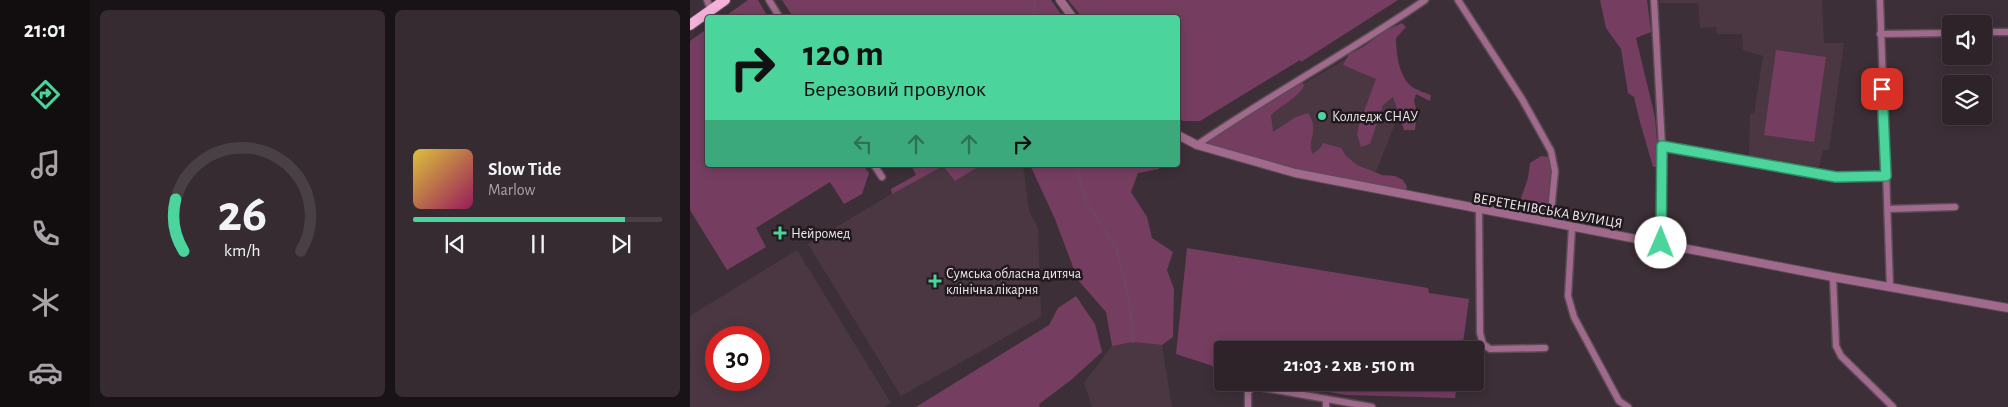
<!DOCTYPE html>
<html lang="uk">
<head>
<meta charset="utf-8">
<style>
	:root { --surface:#2e2329; --page:#362b31; --text:#f1f3f6; --muted:#a7a4a8; --line:#494046; --accent:#4bd49b }
	body { margin:0; font-family:"Alegreya Sans",sans-serif; background:var(--page); color:var(--text); height:100vh; display:flex; flex-direction:column; font-size:19px; white-space:nowrap }
	* { box-sizing:border-box; margin:0 }
	p { font-size:16px; color:var(--muted) }
	.icon { flex:none; width:28px; height:28px; fill:none; stroke:currentColor; stroke-width:2; stroke-linecap:round; stroke-linejoin:round }
	.map { position:relative; flex:1; overflow:hidden }
	.panel { display:flex; flex-direction:column; gap:10px; padding:10px; background:#191317; width:600px }
	.panel>* { flex:none }
	.hud { position:absolute; left:15px; top:15px; width:475px; height:152px; border-radius:5px; box-shadow:0 2px 12px #0003,0 0 0 1px var(--line); background:#4bd49b; color:#111; overflow:hidden }
	.buttons { position:absolute; left:1252px; top:15px; display:grid; gap:10px }
	.buttons a { display:grid; place-items:center; width:50px; height:50px; border-radius:5px; background:var(--surface); box-shadow:0 2px 12px #0003,0 0 0 1px var(--line); font-size:25px }
	.speed { position:absolute; left:15px; top:326px; display:flex; gap:10px; font-size:25px; font-weight:700; text-align:center }
	.speed>* { display:grid; place-content:center; width:65px; height:65px; border-radius:50%; background:var(--surface); box-shadow:0 2px 12px #0003,0 0 0 1px var(--line); line-height:1 }
	.speed .limit { border:8px solid #d22; background:#fff; color:#111 }
	.pin { position:absolute; display:grid; place-items:center; width:42px; height:42px; color:#fff; margin:-21px; border-radius:10px; box-shadow:0 2px 8px #0006 }
	.me { position:absolute; width:55px; margin:-28px; rotate:1deg; stroke-linejoin:round; filter:drop-shadow(0 0 4px #0008) }
	.turn { display:flex; align-items:center; gap:18px; height:105px; padding:0 15px; font-size:22px }
	.turn .icon { width:65px; height:65px; stroke-width:2.5 }
	.turn b { display:block; font-size:35px; line-height:42px }
	.lanes { display:flex; align-items:center; height:48px; padding:0 15px; background:#0003; justify-content:center; gap:25px; direction:ltr }
	.lanes .off { opacity:.35 }
	.panel .widget { flex:1; display:flex; flex-direction:column; justify-content:center; gap:8px; min-width:0; padding:0 18px; border-radius:8px; background:var(--page) }
	.panel .dial { align-items:center; gap:0 }
	.dial svg { height:130px; overflow:visible; fill:none; stroke:var(--line); stroke-width:7; stroke-linecap:round; text-anchor:middle }
	.dial text { fill:var(--text); stroke:none }
	.song { display:flex; align-items:center; gap:15px }
	.cover { width:60px; height:60px; border-radius:8px; background:linear-gradient(135deg,hsl(50 70% 55%),hsl(330 70% 35%)) }
	.played { height:5px; border-radius:2px; background:linear-gradient(90deg,var(--accent) 85%,var(--line) 85%) }
	.keys { display:flex; justify-content:space-around; direction:ltr }
	.panel .tiles { flex:1; display:grid; gap:10px; grid-template-columns:repeat(2,1fr) }
	.trip { position:absolute; left:524px; top:341px; width:270px; height:50px; border-radius:5px; background:var(--surface); box-shadow:0 2px 12px #0003,0 0 0 1px var(--line); font-weight:700; line-height:50px; text-align:center }
	main { display:flex; flex:1; min-height:0 }
	.dock { display:flex; flex-direction:column; width:90px; justify-content:space-around; align-items:center; background:#120e10; color:var(--muted) }
	.dock .icon { width:35px; height:35px }
	.dock .selected { color:var(--accent) }
	.dock b { font-size:22px; color:var(--text) }
	.map>svg:first-child { display:block }
	.built { fill:#4a3742; fill-rule:evenodd }
	.green { fill:#753e61 }
	.lines { fill:none; stroke-linecap:round; stroke-linejoin:round }
	.stream { stroke:#704564; stroke-width:2 }
	.minor-casing { stroke:#5a4c54; stroke-width:9 }
	.tertiary-casing { stroke:#5a4c54; stroke-width:10 }
	.primary-casing { stroke:#5a4c54; stroke-width:12 }
	.minor { stroke:#a16a8c; stroke-width:6 }
	.tertiary { stroke:#a16a8c; stroke-width:8 }
	.primary { stroke:#f5b1da; stroke-width:10 }
	.route-casing { stroke:#318a65; stroke-width:12 }
	.route { stroke:#4bd49b; stroke-width:9 }
	.poi-dot { fill:#4bd49b; stroke:#20191d; stroke-width:2 }
	.labels { text-anchor:middle; stroke-width:5; stroke-linejoin:round; paint-order:stroke }
	.poi-label { font-size:14px; fill:#f1e7ed; stroke:#20191d; text-anchor:start }
	.street-label { font-size:14px; fill:#f1e7ed; stroke:#20191d }
</style>
</head>
<body>
<main>
<nav class="dock">
<b>21:01</b>
<svg class="icon selected" aria-label="directions" viewBox="0 0 24 24"><path d="M12 3l9 9-9 9-9-9zM9 14v-3h6M13 9l2 2-2 2"/></svg>
<svg class="icon" aria-label="music" viewBox="0 0 24 24"><path d="M9 18V5l10-2v13"/><circle cx="6" cy="18" r="3"/><circle cx="16" cy="16" r="3"/></svg>
<svg class="icon" aria-label="phone" viewBox="0 0 24 24"><path d="M5 4h4l2 5-3 2q2 4 5 5l2-3 5 2v4C11 20 4 13 5 4z"/></svg>
<svg class="icon" aria-label="climate" viewBox="0 0 24 24"><path d="M12 3v18M4 7l16 10M4 17L20 7"/></svg>
<svg class="icon" aria-label="car" viewBox="0 0 24 24"><path d="M5 17H2v-5l4-1 3-4h7l3 4 3 1v5h-3M9 17h6M6 11h13"/><circle cx="7" cy="17" r="2"/><circle cx="17" cy="17" r="2"/></svg>
</nav>
<section class="panel">
<div class="tiles">
<div class="widget dial"><svg viewBox="0 0 100 80">
<path d="M14 69A42 42 0 1 1 86 69"/>
<path d="M14 69A42 42 0 0 1 9 37" stroke="#4bd49b"/>
<text x="50" y="56" font-size="32" font-weight="700">26</text>
<text x="50" y="72" font-size="11">km/h</text>
</svg></div>
<div class="widget">
<div class="song"><i class="cover"></i><div><b>Slow Tide</b><p>Marlow</p></div></div>
<div class="played"></div>
<div class="keys"><svg class="icon" aria-label="previous" viewBox="0 0 24 24"><path d="M18 5L8 12l10 7zM5 5v14"/></svg><svg class="icon" aria-label="pause" viewBox="0 0 24 24"><path d="M8 5v14M16 5v14"/></svg><svg class="icon" aria-label="next" viewBox="0 0 24 24"><path d="M6 5l10 7-10 7zM19 5v14"/></svg></div>
</div>
</div>
</section>
<div class="map">
<svg width="1318" height="407" viewBox="0 0 1318 407">
	<rect width="100%" height="100%" fill="#3d2f37"/>
	<g class="built">
		<path d="M970,0H1132L1134,43H1154L1139,150H1133L1129,167L1059,156L1060,114H1064L1073,56L1053,50L1052,34H1027L1026,27L1010,28L1008,3H970Z"/>
		<path d="M690,39L719,89L681,184L510,144Z"/>
		<path d="M253,165H333L339,211L348,228L351,317L211,396L118,244L198,196Z"/>
		<path d="M107,250L201,403L194,407H0V316ZM26,338H69V380H26Z"/>
		<path d="M443,342L472,345L482,407H402L394,383L422,346Z"/>
	</g>
	<g class="green">
		<path d="M58,0H68L78,17H34Z"/>
		<path d="M92,0H361L373,17H103Z"/>
		<path d="M378,0H708L611,62L610,60L510,121H493L488,116V18L392,17Z"/>
		<path d="M910,0H957L961,32L946,38L965,117L969,166L963,167L950,122L944,97L938,93L931,49L916,28Z"/>
		<path d="M712,23L716,27L706,38C706,54 709,76 722,87C727,90 735,93 741,95L740,101L726,94L724,101L727,112L725,130H714L703,97L693,105L680,144L671,147L667,134L669,125L686,79L653,65L659,54L673,47L695,31Z"/>
		<path d="M17,29L18,165H173L179,173L172,194L154,204L140,182L66,228L76,247L37,270L0,210V41Z"/>
		<path d="M1086,50L1136,57L1124,142L1074,135Z"/>
		<path d="M612,81L614,86C607,99 592,104 581,115L583,132L606,117L618,113C631,133 615,140 623,154L630,148L633,143L651,148L656,156L667,165L692,175L705,176L713,180L717,187L715,192L638,178L510,144L532,134L544,122Z"/>
		<path d="M851,156L859,157L863,171L857,213L844,214L836,212L830,201L838,178L840,163Z"/>
		<path d="M221,165H291L265,181L253,166L202,194L201,189L226,175Z"/>
		<path d="M340,165H470L469,169L448,173L441,192L457,217L462,238L483,252L477,270L484,289L483,337L472,345L443,342L422,346L416,312L388,280L365,219Z"/>
		<path d="M497,248L738,288L739,293L779,299L772,350H532V369L486,354Z"/>
		<path d="M386,296L405,324L412,352L381,380L349,404L350,407H226L359,325L368,308Z"/>
		<path d="M587,383H767L765,398L656,395Z"/>
	</g>
	<g class="lines">
		<g class="stream">
			<path d="M345,18L344,6L346,0"/>
			<path d="M385,165L397,202L427,250L439,298L443,342"/>
		</g>
		<defs>
			<g id="minor">
				<path d="M17,0L21,10"/>
				<path d="M79,0L90,18"/>
				<path d="M768,0L832,99L861,151L865,171L860,222"/>
				<path d="M964,0L972,146L971,243"/>
				<path d="M1190,0L1200,286"/>
				<path d="M1294,32H1318"/>
				<path d="M1190,34L1261,33"/>
				<path d="M507,145C581,94 661,51 735,0"/>
				<path d="M972,146L1146,177L1196,176"/>
				<path d="M184,165L192,177"/>
				<path d="M1198,209L1265,207"/>
				<path d="M789,210L790,333L793,344L800,349L855,348"/>
				<path d="M882,227L878,296L884,317L929,401L938,407"/>
				<path d="M1143,277L1146,346L1151,356L1203,407"/>
				<path d="M558,407V392L563,386L682,407"/>
				<path d="M636,407V399"/>
			</g>
			<g id="tertiary">
				<path d="M370,0L383,18"/>
				<path d="M488,135L507,145L605,173L1143,277L1318,308"/>
			</g>
			<path id="primary" d="M0,25L35,0"/>
		</defs>
		<use href="#minor" class="minor-casing"/>
		<use href="#tertiary" class="tertiary-casing"/>
		<use href="#primary" class="primary-casing"/>
		<use href="#minor" class="minor"/>
		<use href="#tertiary" class="tertiary"/>
		<use href="#primary" class="primary"/>
	</g>
	<g class="lines">
		<defs>
			<path id="route" d="M971,243L972,146L1146,177L1196,176L1192,89"/>
		</defs>
		<use href="#route" class="route-casing"/>
		<use href="#route" class="route"/>
	</g>
	<g class="poi-dot">
		<circle cx="632" cy="116" r="5"/>
		<path d="M87.5 225.5h5v5h5v5h-5v5h-5v-5h-5v-5h5z"/>
		<path d="M242.5 273.5h5v5h5v5h-5v5h-5v-5h-5v-5h5z"/>
	</g>
	<g class="labels">
		<g class="poi-label">
			<text x="642" y="121">Колледж СНАУ</text>
			<text x="101" y="238">Нейромед</text>
			<text x="256" y="278">Сумська обласна дитяча<tspan x="256" dy="16">клінічна лікарня</tspan></text>
		</g>
		<g class="street-label">
			<text transform="translate(858 210) rotate(10)" y="5">ВЕРЕТЕНІВСЬКА ВУЛИЦЯ</text>
		</g>
	</g>
</svg>
<div class="buttons">
<a><svg class="icon" aria-label="sound" viewBox="0 0 24 24"><path d="M4 9h4l5-4v14l-5-4H4zM17 9q2 3 0 6"/></svg></a>
<a><svg class="icon" aria-label="layers" viewBox="0 0 24 24"><path d="M12 4l9 5-9 5-9-5zM3 14l9 5 9-5"/></svg></a>
</div>
<div class="speed"><div class="limit">30</div></div>
<div class="pin" style="left:1192px;top:89px;background:#d93025"><svg class="icon" aria-label="arrive" viewBox="0 0 24 24"><path d="M6 21V4h12l-3 4 3 4H6"/></svg></div>
<svg class="me" style="left:971px;top:243px" viewBox="-20 -20 40 40"><circle r="19" fill="#fff"/><path d="M0-13L10 11 0 6-10 11z" fill="#4bd49b"/></svg>
<div class="trip">21:03 · 2 хв · 510 m</div>
<div class="hud">
<div class="turn"><svg class="icon" aria-label="right" viewBox="0 0 24 24"><path d="M7 20v-9h11M14 6l5 5-5 5"/></svg><div><b>120 m</b>Березовий провулок</div></div>
<div class="lanes"><svg class="icon off" aria-label="left" viewBox="0 0 24 24"><path d="M17 20v-9H6M10 6l-5 5 5 5"/></svg><svg class="icon off" aria-label="ahead" viewBox="0 0 24 24"><path d="M12 20V5M6 11l6-6 6 6"/></svg><svg class="icon off" aria-label="ahead" viewBox="0 0 24 24"><path d="M12 20V5M6 11l6-6 6 6"/></svg><svg class="icon" aria-label="right" viewBox="0 0 24 24"><path d="M7 20v-9h11M14 6l5 5-5 5"/></svg></div>
</div>
</div>
</main>
</body>
</html>
